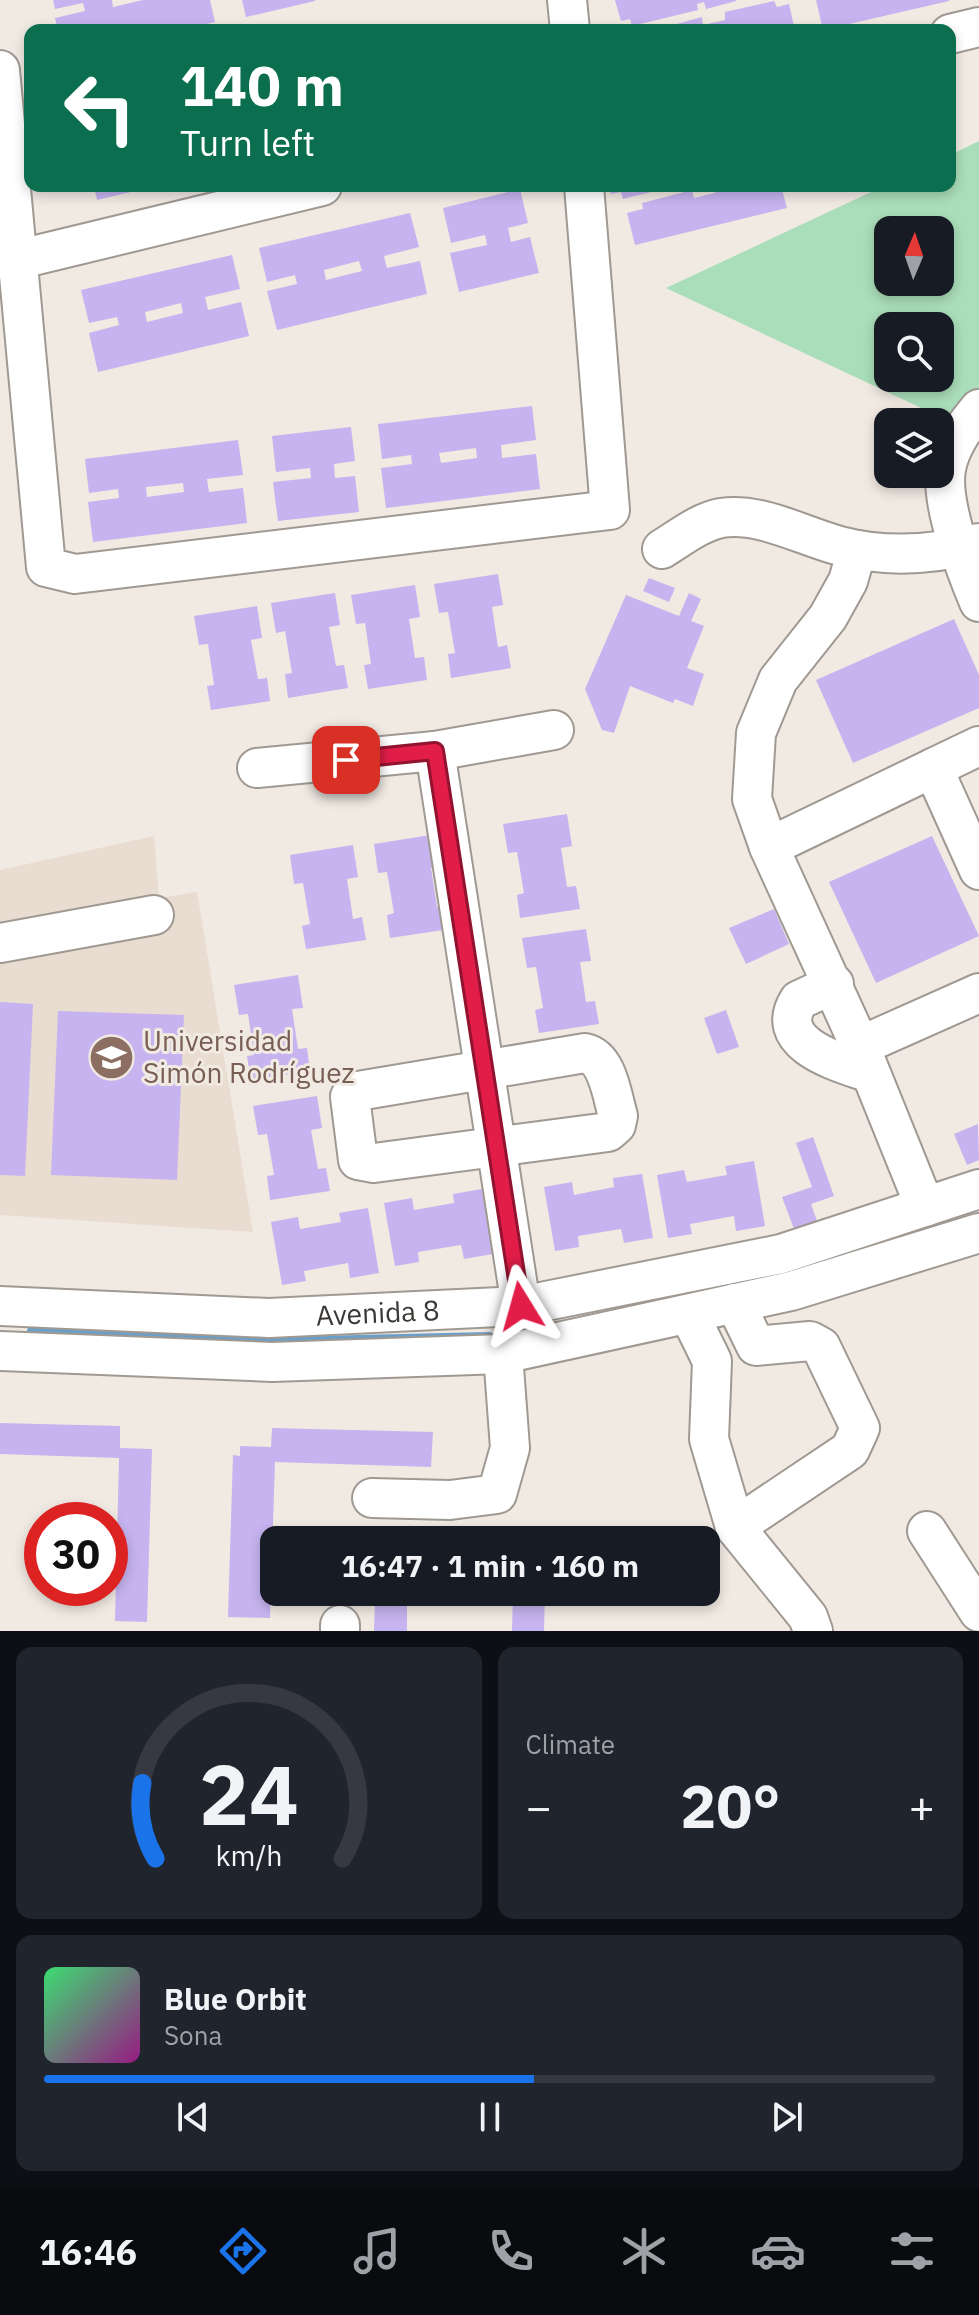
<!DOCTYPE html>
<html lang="en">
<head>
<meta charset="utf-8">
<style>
	:root { --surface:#171b24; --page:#20242c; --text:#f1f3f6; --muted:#9ea1a6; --line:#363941; --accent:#1a73e8 }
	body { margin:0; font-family:"IBM Plex Sans",sans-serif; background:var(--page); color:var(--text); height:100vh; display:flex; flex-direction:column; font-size:30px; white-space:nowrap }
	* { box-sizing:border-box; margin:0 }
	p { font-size:26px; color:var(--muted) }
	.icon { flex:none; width:44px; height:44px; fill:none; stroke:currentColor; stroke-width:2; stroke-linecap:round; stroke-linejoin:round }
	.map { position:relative; height:1631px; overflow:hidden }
	.sheet { display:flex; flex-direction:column; gap:16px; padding:16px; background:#0d0f14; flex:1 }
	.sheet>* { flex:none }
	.guide { position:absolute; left:24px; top:24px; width:932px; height:168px; border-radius:16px; box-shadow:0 4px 12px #0003; background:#0b6e4f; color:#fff; overflow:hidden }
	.needle { width:52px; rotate:2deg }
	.controls { position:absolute; left:874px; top:216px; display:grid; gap:16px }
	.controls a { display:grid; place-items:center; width:80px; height:80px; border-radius:16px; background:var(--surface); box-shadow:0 4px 12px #0003; font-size:40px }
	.speed { position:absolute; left:24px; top:1502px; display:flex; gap:16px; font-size:40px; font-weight:700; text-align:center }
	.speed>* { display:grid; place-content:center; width:104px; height:104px; border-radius:50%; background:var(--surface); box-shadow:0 4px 12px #0003; line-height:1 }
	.speed .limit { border:12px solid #d22; background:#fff; color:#111 }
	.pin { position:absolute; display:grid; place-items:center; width:68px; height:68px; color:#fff; margin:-34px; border-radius:16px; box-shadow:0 4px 12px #0006 }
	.me { position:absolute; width:88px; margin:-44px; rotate:352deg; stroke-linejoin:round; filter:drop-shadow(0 0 6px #0008) }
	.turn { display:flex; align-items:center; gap:28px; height:168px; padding:0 24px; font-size:36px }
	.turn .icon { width:104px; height:104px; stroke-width:2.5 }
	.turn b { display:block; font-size:56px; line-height:68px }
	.big { font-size:60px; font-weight:800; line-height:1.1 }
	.sheet .card { flex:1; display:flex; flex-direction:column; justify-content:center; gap:12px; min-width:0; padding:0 28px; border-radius:16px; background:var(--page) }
	.sheet .dial { align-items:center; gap:0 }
	.dial svg { height:208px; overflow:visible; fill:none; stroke:var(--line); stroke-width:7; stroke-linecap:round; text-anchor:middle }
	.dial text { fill:var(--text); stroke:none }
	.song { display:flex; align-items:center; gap:24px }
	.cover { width:96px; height:96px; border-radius:12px; background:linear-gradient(135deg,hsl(140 70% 55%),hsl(310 70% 35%)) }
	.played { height:8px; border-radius:4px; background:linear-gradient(90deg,var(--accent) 55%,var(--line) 55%) }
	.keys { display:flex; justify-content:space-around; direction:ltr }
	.heat { display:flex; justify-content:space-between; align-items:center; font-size:44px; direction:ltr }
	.sheet .tiles { flex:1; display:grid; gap:16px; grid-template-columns:1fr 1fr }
	.card:last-child { grid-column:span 2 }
	.trip { position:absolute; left:260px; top:1526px; width:460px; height:80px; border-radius:16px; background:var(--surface); box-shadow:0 4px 12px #0003; font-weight:800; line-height:80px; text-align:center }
	.tab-bar { display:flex; height:128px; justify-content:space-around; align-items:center; background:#090b0e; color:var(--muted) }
	.tab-bar .icon { width:56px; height:56px }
	.tab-bar .selected { color:var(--accent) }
	.tab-bar b { font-size:36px; color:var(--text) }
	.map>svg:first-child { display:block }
	.built { fill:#e9dcd0 }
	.green { fill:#aaddb9; fill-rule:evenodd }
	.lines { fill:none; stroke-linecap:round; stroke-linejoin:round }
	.stream { stroke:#6a9fca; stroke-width:8 }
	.building { fill:#c6b3ef; fill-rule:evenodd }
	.minor-casing { stroke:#9f9992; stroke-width:42 }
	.minor { stroke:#fff; stroke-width:38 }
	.route-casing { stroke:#92132f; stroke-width:20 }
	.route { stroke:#e11d48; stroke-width:14 }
	.labels { text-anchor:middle; stroke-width:6; stroke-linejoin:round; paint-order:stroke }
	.education-label { font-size:28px; fill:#785e54; stroke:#f1eae3; text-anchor:start }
	.street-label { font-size:28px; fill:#3b3835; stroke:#f1eae3 }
</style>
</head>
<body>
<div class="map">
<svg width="979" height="1631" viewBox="0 0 979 1631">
	<rect width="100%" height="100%" fill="#f1eae3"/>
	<path class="built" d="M154,836L159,898L197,892L253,1232L0,1215V870Z"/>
	<path class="green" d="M979,141V422H951L666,288L884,186H950V155ZM888,230H940V282H888ZM888,326H940V378H888Z"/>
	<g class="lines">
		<path class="stream" d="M31,1331L272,1341L489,1336"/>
	</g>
	<g class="building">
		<path d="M53,0H112L113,7L143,0H210L215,22L181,30H58L55,18L85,11L83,3L55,9Z"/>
		<path d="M242,0H315V1L246,17Z"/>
		<path d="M615,0H736V1L706,9L704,2L697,4L698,10L632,26L630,19L621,21Z"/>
		<path d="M816,0H949V1L823,30Z"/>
		<path d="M774,1L777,7L789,4L795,30H655L702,17L703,25L725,20V12Z"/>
		<path d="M94,186H151L152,187L97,200Z"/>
		<path d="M609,186H671V187L623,199L621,192L611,194Z"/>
		<path d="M715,186H781L787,208L635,245L627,213L643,209L642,203L692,190L694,198L715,193Z"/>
		<path d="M520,189L528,223L508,228L511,242L530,237L539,273L459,292L450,253L487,245L485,235L451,243L443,208Z"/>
		<path d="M410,213L419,247L384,256L387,268L420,261L427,294L277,330L267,291L297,284L295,275L267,282L259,248ZM359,261L362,271L326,280L324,270Z"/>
		<path d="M232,255L240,289L205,297L208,310L241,302L249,336L98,372L89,333L119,325L117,317L89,323L81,290ZM181,303L183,313L147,322L145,312Z"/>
		<path d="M532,406L536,440L501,445L502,458L536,454L540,489L386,508L381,468L412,464L411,455L382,459L378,424ZM476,448L477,458L441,463L439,453Z"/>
		<path d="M351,427L355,461L334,464L335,478L355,476L359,512L278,521L273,482L311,478L310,468L276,472L272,436Z"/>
		<path d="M238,440L243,475L207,479L209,492L243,488L247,523L93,542L88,502L119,498L118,489L89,493L85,459ZM183,483L184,492L147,497L146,487Z"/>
		<path d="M498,574L503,605L492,607L498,647L507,645L511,668L451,678L448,654L455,653L448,612L439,613L434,584Z"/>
		<path d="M649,578L675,588L669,602L643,591Z"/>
		<path d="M415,585L420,617L409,619L415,658L424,657L427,680L368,689L364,665L371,664L365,623L356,624L351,595Z"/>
		<path d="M335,593L340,625L329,627L336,666L344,665L348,688L288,698L285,674L292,673L285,631L276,633L271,603Z"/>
		<path d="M689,593L701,599L691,621L704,626L687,668L704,674L693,706L675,699L673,703L630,686L614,733L602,730L585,689L626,595L679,616Z"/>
		<path d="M257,606L262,638L251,640L258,679L267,678L270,701L211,710L207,686L214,685L208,644L199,645L194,616Z"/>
		<path d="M954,619L979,675V708L853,763L816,680Z"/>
		<path d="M567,814L572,846L561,848L567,887L576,886L580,909L520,918L517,895L524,893L517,852L508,853L503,824Z"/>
		<path d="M437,834L442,866L431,868L437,907L446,906L450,929L390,938L387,915L394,913L387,872L378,873L374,844Z"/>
		<path d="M932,836L979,936L876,983L829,882Z"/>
		<path d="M353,845L358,877L347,879L353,919L362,917L366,940L306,949L302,926L310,924L303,883L294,884L290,855Z"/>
		<path d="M774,909L789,944L746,964L729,928Z"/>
		<path d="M586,929L591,961L580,962L586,1002L595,1001L599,1024L539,1033L535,1010L543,1008L536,967L527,968L522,938Z"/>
		<path d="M298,975L303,1008L292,1009L298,1049L307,1048L310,1071L251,1080L247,1056L254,1055L248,1014L239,1015L234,985Z"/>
		<path d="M0,1002L33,1004L25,1176L0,1175Z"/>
		<path d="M726,1010L739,1047L717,1054L704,1018Z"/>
		<path d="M58,1011L184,1015L177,1180L51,1175Z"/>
		<path d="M317,1096L322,1128L311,1130L318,1169L326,1168L330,1191L270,1200L267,1176L274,1175L267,1134L258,1135L253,1106Z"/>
		<path d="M978,1124L979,1160L967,1165L954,1134Z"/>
		<path d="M813,1137L834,1196L811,1204L817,1221L794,1229L782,1197L812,1187L796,1143Z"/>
		<path d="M754,1161L765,1226L736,1231L734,1216L690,1224L692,1234L668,1238L657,1175L684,1170L687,1182L727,1175L725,1166Z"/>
		<path d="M642,1174L653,1238L624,1243L621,1229L578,1236L579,1247L555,1251L544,1187L572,1182L574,1195L614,1187L613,1178Z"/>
		<path d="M482,1189L493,1254L464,1259L461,1245L418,1252L419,1262L395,1266L384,1203L412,1198L414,1210L454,1203L453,1194Z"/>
		<path d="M368,1208L379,1273L350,1278L348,1263L304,1271L306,1281L282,1285L271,1222L298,1217L300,1229L341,1222L339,1213Z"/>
		<path d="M0,1423L120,1426V1448L152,1449L147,1622L115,1621L119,1458L0,1454Z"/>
		<path d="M272,1428L433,1432L431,1467L275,1462L270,1618L228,1617L233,1455L240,1456V1446L271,1447Z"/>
		<path d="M391,1527L515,1531V1540H391Z"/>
		<path d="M513,1592H545L544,1631H512Z"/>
		<path d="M375,1602L407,1603V1631H374Z"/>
	</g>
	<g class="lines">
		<defs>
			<g id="minor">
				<path d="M567,0L570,30"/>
				<path d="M950,34L979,27"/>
				<path d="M0,70L46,567L75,574L610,510L584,186"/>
				<path d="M16,260L322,186"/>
				<path d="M979,409C965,426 950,446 946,469C940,503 966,571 979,602"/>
				<path d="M662,549C680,538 700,522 721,518C761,512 802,536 840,546C886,558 933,555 979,543"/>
				<path d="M857,550L848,581L828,617L778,680L756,733L752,799L769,847L860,1046L979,993"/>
				<path d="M435,751L554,730"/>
				<path d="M257,768L435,751L521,1306"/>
				<path d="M933,768L979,746"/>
				<path d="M769,847L933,768L979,870"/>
				<path d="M0,943L154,915"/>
				<path d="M834,984L799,1000C770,1045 842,1063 870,1073"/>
				<path d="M860,1046L925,1207"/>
				<path d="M585,1053C608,1058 612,1096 618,1116L616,1125L608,1132L374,1163L358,1160L350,1097L358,1091Z"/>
				<path d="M735,1303L756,1346L810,1341L821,1347L860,1428L850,1450L735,1527"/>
				<path id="s1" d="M0,1306L269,1318L521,1306L781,1254L979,1189"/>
				<path d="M689,1314L712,1361L709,1439L735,1527L808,1617L813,1631"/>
				<path d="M0,1351L272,1362L503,1354L791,1291L979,1233"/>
				<path d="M372,1498L450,1500L497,1494L510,1448L503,1354"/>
				<path d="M927,1531L979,1612"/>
				<path d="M340,1631V1625"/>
			</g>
		</defs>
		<use href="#minor" class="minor-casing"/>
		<use href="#minor" class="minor"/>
	</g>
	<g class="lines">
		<defs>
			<path id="route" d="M346,760L435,751L521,1306"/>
		</defs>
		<use href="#route" class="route-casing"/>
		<use href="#route" class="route"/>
	</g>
	<defs>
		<symbol id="university-disc" viewBox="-11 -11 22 22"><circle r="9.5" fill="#8d6e63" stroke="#f1eae3"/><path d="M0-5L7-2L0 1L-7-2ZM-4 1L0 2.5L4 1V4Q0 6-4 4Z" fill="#fff"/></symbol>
	</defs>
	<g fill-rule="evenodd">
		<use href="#university-disc" x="86" y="1032" width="51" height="51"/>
	</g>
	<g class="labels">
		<g class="education-label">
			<text x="143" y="1051">Universidad<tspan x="143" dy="32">Simón Rodríguez</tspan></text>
		</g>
		<g class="street-label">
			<text dy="10" stroke="none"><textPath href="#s1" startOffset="378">Avenida 8</textPath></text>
		</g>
	</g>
</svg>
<div class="controls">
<a><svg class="needle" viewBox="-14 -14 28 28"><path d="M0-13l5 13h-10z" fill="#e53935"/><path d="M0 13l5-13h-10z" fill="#9ea1a6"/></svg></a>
<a><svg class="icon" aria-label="search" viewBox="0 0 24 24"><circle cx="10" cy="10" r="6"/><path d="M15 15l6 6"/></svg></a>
<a><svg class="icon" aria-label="layers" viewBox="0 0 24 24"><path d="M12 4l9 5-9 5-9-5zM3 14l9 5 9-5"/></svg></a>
</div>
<div class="speed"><div class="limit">30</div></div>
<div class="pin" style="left:346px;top:760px;background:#d93025"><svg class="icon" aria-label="arrive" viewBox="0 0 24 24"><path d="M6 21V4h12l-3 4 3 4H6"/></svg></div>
<svg class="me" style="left:521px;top:1306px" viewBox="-20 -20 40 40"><path d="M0-17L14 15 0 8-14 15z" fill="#e11d48" stroke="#fff" stroke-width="4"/></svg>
<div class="trip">16:47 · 1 min · 160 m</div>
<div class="guide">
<div class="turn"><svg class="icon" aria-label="left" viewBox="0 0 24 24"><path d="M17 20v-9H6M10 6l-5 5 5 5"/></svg><div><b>140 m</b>Turn left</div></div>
</div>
</div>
<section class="sheet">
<div class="tiles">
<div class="card dial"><svg viewBox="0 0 100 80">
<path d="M14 69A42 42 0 1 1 86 69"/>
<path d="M14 69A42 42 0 0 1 9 40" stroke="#1a73e8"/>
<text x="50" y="56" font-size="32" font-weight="700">24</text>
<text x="50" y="72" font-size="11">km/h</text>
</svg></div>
<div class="card"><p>Climate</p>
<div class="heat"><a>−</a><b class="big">20°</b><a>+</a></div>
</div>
<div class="card">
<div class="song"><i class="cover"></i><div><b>Blue Orbit</b><p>Sona</p></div></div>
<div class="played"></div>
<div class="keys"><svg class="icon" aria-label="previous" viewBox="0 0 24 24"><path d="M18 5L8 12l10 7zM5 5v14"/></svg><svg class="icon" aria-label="pause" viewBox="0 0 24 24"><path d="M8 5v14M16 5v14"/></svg><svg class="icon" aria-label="next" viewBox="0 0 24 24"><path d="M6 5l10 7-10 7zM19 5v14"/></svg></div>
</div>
</div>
</section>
<nav class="tab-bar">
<b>16:46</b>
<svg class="icon selected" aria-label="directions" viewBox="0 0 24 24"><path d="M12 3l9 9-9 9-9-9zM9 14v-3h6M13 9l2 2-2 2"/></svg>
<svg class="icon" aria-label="music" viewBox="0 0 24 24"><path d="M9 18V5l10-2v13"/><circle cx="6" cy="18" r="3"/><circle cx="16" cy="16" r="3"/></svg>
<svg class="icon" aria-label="phone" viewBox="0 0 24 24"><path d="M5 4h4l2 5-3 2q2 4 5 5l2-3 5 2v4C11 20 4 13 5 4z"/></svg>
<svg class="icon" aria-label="climate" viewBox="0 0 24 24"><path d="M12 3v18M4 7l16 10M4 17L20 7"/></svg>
<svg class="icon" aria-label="car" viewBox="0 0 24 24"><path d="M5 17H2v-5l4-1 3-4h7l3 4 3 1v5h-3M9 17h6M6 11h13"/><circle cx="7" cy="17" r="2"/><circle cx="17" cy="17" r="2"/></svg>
<svg class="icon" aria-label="filters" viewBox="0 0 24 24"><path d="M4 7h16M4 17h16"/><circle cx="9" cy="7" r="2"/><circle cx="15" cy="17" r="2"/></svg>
</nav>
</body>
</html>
